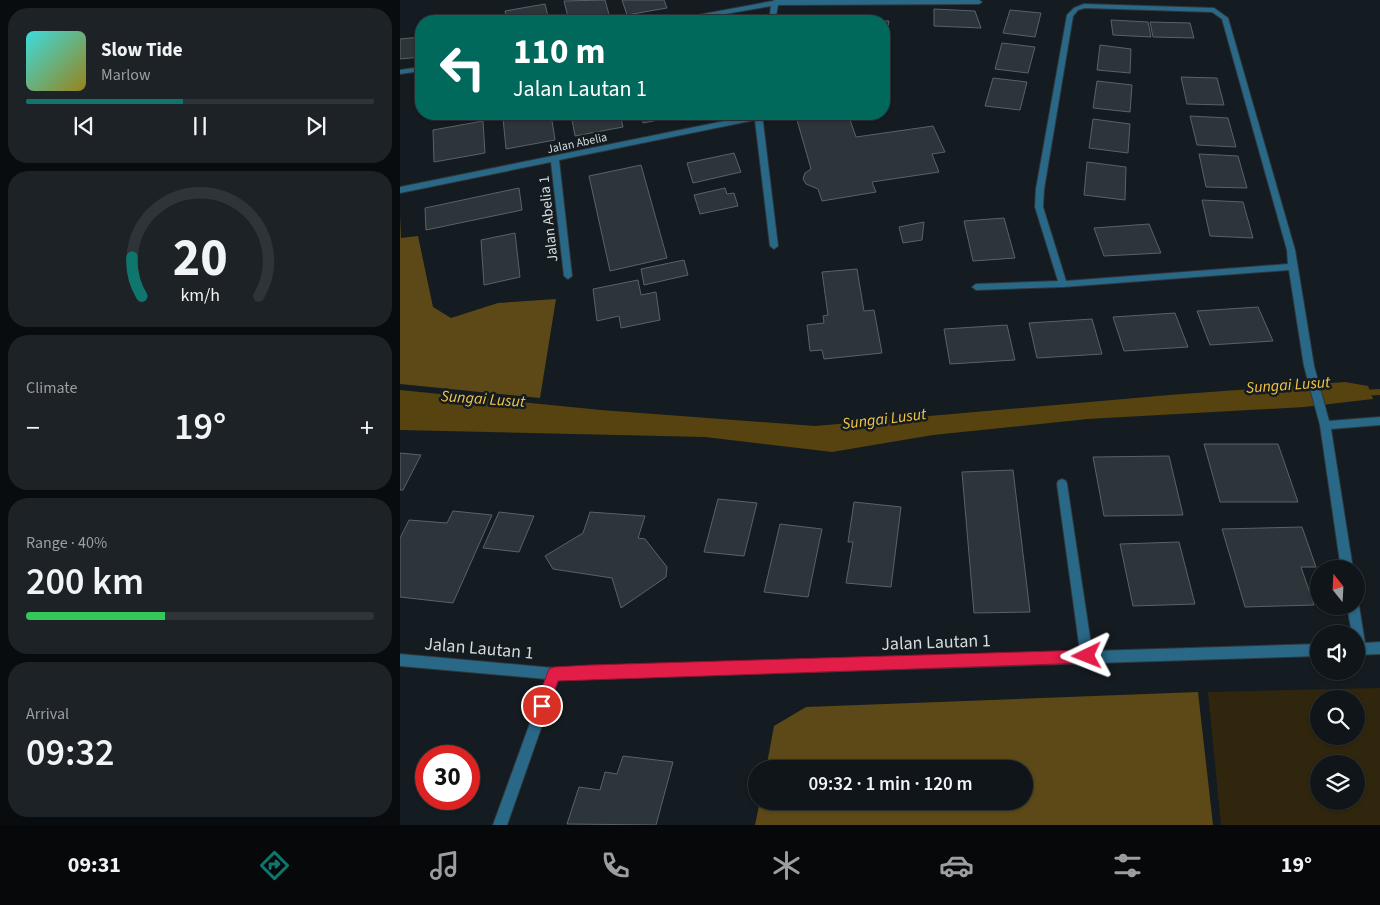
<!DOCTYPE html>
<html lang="en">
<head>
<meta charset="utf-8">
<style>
	:root { --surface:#0f1519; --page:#1d2226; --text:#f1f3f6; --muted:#9b9fa2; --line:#2f3438; --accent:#0f766e }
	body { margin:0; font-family:"Source Sans 3",sans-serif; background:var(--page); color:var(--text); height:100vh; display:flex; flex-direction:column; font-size:19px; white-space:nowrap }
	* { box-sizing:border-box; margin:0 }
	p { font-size:16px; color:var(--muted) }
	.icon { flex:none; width:28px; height:28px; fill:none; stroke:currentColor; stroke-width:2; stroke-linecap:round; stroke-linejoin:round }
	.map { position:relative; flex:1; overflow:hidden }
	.sheet { display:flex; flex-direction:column; gap:8px; padding:8px; background:#080c0e; width:400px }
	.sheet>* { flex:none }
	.hud { position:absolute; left:15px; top:15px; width:475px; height:105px; border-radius:20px; box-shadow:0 1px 4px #0004,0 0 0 1px var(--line); background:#00695c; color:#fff; overflow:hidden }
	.needle { width:32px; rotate:342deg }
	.tools { position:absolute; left:910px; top:560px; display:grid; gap:10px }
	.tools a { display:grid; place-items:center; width:55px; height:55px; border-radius:50%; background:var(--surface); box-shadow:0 1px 4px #0004,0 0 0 1px var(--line); font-size:25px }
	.speed { position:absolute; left:15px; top:745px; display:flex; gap:10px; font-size:25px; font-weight:700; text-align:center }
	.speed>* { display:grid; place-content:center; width:65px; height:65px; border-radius:50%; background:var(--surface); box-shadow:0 1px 4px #0004,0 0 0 1px var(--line); line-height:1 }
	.speed .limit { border:8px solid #d22; background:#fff; color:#111 }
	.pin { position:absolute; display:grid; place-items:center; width:42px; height:42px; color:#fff; margin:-21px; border:2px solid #fff; border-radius:50%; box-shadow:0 1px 5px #0007 }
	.me { position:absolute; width:55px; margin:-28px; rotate:268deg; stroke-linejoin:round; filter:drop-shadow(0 0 4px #0008) }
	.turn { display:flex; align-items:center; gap:18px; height:105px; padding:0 15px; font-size:22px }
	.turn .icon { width:65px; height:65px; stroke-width:2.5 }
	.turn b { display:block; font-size:35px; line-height:42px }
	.big { font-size:38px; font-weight:600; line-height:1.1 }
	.sheet .widget { flex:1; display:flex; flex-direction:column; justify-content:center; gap:8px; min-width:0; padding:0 18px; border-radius:20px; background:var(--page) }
	.sheet .dial { align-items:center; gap:0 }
	.dial svg { height:130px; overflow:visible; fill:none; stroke:var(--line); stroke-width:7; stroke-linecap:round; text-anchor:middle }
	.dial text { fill:var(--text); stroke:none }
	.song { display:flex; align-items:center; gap:15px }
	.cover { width:60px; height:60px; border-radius:8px; background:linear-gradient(135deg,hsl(180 70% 55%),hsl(50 70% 35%)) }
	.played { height:5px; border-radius:2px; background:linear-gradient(90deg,var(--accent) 45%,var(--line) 45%) }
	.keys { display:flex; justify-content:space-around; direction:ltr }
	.heat { display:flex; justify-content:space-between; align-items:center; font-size:28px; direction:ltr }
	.charge { height:8px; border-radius:4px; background:linear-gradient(90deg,#34c759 40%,var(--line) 0) }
	.trip { position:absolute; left:348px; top:760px; width:285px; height:50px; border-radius:25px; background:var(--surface); box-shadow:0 1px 4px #0004,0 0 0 1px var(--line); font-weight:600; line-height:50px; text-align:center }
	.dock { display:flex; height:80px; justify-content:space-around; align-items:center; background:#06080a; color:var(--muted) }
	.dock .icon { width:35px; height:35px }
	.dock .active { color:var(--accent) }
	.dock b { font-size:22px; color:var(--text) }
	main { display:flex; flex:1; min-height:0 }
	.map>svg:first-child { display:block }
	.green { fill:#2f260d; fill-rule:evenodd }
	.forest { fill:#5c4917 }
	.water { fill:#56430f }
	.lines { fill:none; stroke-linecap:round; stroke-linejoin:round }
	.stream { fill:#56430f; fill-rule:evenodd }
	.building { fill:#2c353a; stroke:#596268 }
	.street-casing { stroke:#2f373b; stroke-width:2 }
	.street { fill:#296887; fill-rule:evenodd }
	.route { fill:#e11d48; stroke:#92132f }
	.labels { text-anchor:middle; stroke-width:5; stroke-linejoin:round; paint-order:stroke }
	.far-street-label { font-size:12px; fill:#d4dadd; stroke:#141c21 }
	.street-label { font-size:15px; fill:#d4dadd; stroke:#141c21 }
	.water-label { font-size:16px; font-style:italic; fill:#f4c544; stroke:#141c21 }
	.near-street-label { font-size:18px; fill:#d4dadd; stroke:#141c21 }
</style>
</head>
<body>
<main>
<section class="sheet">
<div class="widget">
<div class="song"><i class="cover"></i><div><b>Slow Tide</b><p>Marlow</p></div></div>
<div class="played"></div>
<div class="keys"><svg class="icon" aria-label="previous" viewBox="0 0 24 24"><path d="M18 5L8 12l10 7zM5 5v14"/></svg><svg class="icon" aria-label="pause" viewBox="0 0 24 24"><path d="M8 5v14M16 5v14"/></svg><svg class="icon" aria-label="next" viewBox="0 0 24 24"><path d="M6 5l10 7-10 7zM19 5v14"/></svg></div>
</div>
<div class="widget dial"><svg viewBox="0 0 100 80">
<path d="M14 69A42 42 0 1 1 86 69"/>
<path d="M14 69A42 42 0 0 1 8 45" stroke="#0f766e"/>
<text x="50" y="56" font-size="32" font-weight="700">20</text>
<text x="50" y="72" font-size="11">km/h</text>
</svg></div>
<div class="widget"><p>Climate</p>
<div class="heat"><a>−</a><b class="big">19°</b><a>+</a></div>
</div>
<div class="widget"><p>Range · 40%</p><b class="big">200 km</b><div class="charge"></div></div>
<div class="widget"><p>Arrival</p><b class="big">09:32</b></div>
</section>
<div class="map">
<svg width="980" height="825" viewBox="0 0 980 825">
	<rect width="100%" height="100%" fill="#141c21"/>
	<path class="green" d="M980,688V825H821L808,692ZM919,699H956V736H919ZM919,764H956V801H919Z"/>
	<g class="forest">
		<path d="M0,215L1,238L18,236L33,307L51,318L98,303L156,299L140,398L0,384Z"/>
		<path d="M798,692L813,825H355L360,801H624V769H366L374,726L406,707Z"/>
	</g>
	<path class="water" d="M945,382L968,386L973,399L904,407L688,419L533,435L432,452L305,437L0,430V390L201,410L415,426L769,395Z"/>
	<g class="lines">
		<path class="stream" d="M980,389V395L961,396L958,395L957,393L958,391L961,390Z"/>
	</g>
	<g class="building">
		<path d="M205,0L210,18L191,21H169L164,1Z"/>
		<path d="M222,0H264L267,8L227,15Z"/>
		<path d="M145,4L149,21H107L105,11Z"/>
		<path d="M534,9L575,11L581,28L534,26Z"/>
		<path d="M610,10L641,13L635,37L603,33Z"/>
		<path d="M415,15H445V21H414Z"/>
		<path d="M461,20L489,21L487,32H484V21Z"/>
		<path d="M711,20L748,22L751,37L713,35Z"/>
		<path d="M750,22L790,23L794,38L753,37Z"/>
		<path d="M21,37V57L0,59V39Z"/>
		<path d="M602,43L635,47L628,73L595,69Z"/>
		<path d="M700,45L731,49L730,73L697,70Z"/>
		<path d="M781,77L817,78L824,105L787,104Z"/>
		<path d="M593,78L627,82L620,110L585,106Z"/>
		<path d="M697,81L732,85L730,112L693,108Z"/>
		<path d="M126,114H151L155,140L106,149L103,118Z"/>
		<path d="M171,114H220L223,127L175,136Z"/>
		<path d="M241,114H289L243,123Z"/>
		<path d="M437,114H448L456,137L533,126L545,152L532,154L539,172L472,182L476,192L422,201L418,189L406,184L403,179L405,173L411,169L397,120Z"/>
		<path d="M790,116L828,118L836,147L797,145Z"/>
		<path d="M693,119L730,124L728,153L689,148Z"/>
		<path d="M83,121L85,153L34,162L33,130Z"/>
		<path d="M334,153L341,172L293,183L287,163Z"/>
		<path d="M799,154L838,156L847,188L806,187Z"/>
		<path d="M687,162L726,167L725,200L684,195Z"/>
		<path d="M241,165L267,258L210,271L189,176Z"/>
		<path d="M119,188L122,210L26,230L25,208Z"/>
		<path d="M325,188L327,194L334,193L338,206L300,214L294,195Z"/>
		<path d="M802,200L843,202L853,238L810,236Z"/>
		<path d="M604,218L615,258L573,261L564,221Z"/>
		<path d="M524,222L522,240L503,243L499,227Z"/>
		<path d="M749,224L761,253L704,256L694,228Z"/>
		<path d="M115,233L120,277L84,285L81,240Z"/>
		<path d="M284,260L288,275L244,285L241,269Z"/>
		<path d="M457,269L464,311L474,310L482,353L424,359L422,350L410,351L407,325L424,323L423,316L428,315L422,272Z"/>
		<path d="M238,280L241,295L256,292L260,320L221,328L219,316L197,321L193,289Z"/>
		<path d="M858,307L873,341L810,345L797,311Z"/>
		<path d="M775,313L788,347L724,351L713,317Z"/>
		<path d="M692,319L702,354L637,358L629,323Z"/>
		<path d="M607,325L615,360L550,364L544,329Z"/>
		<path d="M804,444H878L898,502H820Z"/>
		<path d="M0,453L21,455L3,490H0Z"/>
		<path d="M769,456L783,515L704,516L693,457Z"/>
		<path d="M613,470L630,612L574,613L562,472Z"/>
		<path d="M318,499L357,503L344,556L304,552Z"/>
		<path d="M454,502L501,507L491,587L446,583L453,542H448Z"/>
		<path d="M53,511L92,515L53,603L0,597V538L9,520L47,523Z"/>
		<path d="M99,512L134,516L119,552L83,548Z"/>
		<path d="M190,512L245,516L238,538L245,539L267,567L266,577L221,608L212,578L153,569L145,556L183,533Z"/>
		<path d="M380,524L422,529L408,597L364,592Z"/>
		<path d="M902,527L916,567H901L914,605L845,607L822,529Z"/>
		<path d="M779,542L795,604L733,606L720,544Z"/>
		<path d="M223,756L273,762L256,825L167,824L179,787L200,790L205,772L217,774Z"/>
	</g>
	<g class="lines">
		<defs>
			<g id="street">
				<path d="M374,0H579L582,2L579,4L378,5L375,21H369L371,6L285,21H273L276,19L373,1Z"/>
				<path d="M684,4L814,8L828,18L895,250L914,366L929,421L980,417V425L931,429L953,569H941L920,425L904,366L889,270L663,287L576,290L572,287L576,284L658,281L635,207L636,189L667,15L674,8ZM685,8L812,12L822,19L887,250L888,264L666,281L643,207L644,189L673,16L678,10Z"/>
				<path d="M21,67V71L0,74V70Z"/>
				<path d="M354,114H362L378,246L374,249L370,246L355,120L159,160L172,276L168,279L164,276L151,162L0,193V187L354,115Z"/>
				<path d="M662,479L666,481L667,484L692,651L919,644V656L158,680L107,825H93L146,679L0,666V654L154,668L680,651L657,484L658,481Z"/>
				<path d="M956,602L959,606L965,643L980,642V654L956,655V634H952L947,606H956Z"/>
			</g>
		</defs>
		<use href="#street" class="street-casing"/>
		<use href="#street" class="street"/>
	</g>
	<path class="route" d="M687,650L692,652L694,656L692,661L687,663L158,681L147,711L142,713L137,711L135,706L149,669L154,667L190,665Z"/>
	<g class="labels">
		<g class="far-street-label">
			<text transform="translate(177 143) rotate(-12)" y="4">Jalan Abelia</text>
		</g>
		<g class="street-label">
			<text transform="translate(148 219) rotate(-96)" y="5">Jalan Abelia 1</text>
		</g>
		<g class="water-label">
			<text transform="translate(888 384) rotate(-4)" y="6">Sungai Lusut</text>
			<text transform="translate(83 398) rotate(4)" y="6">Sungai Lusut</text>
			<text transform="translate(484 418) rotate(-7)" y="6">Sungai Lusut</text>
		</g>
		<g class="near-street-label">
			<text transform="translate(536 642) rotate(-2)" y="6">Jalan Lautan 1</text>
			<text transform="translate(79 648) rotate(5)" y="6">Jalan Lautan 1</text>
		</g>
	</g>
</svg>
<div class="tools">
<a><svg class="needle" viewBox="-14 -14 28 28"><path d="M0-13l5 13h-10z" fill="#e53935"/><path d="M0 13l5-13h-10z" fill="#9b9fa2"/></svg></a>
<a><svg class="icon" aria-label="sound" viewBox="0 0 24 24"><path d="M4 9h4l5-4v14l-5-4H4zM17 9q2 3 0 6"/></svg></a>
<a><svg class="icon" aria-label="search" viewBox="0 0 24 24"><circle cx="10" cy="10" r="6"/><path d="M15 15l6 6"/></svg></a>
<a><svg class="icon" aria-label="layers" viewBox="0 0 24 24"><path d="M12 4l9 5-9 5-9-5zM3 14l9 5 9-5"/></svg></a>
</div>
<div class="speed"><div class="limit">30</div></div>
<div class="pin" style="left:142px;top:706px;background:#d93025"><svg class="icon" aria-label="arrive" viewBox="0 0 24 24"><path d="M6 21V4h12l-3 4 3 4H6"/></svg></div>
<svg class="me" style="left:687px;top:656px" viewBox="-20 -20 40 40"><path d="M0-17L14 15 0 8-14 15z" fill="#e11d48" stroke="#fff" stroke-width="4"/></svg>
<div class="trip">09:32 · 1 min · 120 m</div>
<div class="hud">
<div class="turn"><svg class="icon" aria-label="left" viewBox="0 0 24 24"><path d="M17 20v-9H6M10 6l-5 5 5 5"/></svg><div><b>110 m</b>Jalan Lautan 1</div></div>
</div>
</div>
</main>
<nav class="dock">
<b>09:31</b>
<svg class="icon active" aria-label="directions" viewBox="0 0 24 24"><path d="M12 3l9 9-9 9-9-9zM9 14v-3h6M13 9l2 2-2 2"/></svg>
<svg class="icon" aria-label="music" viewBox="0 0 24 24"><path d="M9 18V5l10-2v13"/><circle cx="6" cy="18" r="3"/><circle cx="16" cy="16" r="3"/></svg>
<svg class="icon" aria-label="phone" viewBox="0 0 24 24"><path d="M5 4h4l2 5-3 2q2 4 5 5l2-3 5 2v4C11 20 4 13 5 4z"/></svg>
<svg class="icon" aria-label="climate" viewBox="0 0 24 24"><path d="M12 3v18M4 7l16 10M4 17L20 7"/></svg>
<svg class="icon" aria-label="car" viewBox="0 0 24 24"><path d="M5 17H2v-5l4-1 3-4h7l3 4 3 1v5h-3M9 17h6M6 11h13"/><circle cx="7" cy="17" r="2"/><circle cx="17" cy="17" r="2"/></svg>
<svg class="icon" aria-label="filters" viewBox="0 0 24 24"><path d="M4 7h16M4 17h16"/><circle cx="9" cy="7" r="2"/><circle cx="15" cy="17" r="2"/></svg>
<b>19°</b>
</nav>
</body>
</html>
